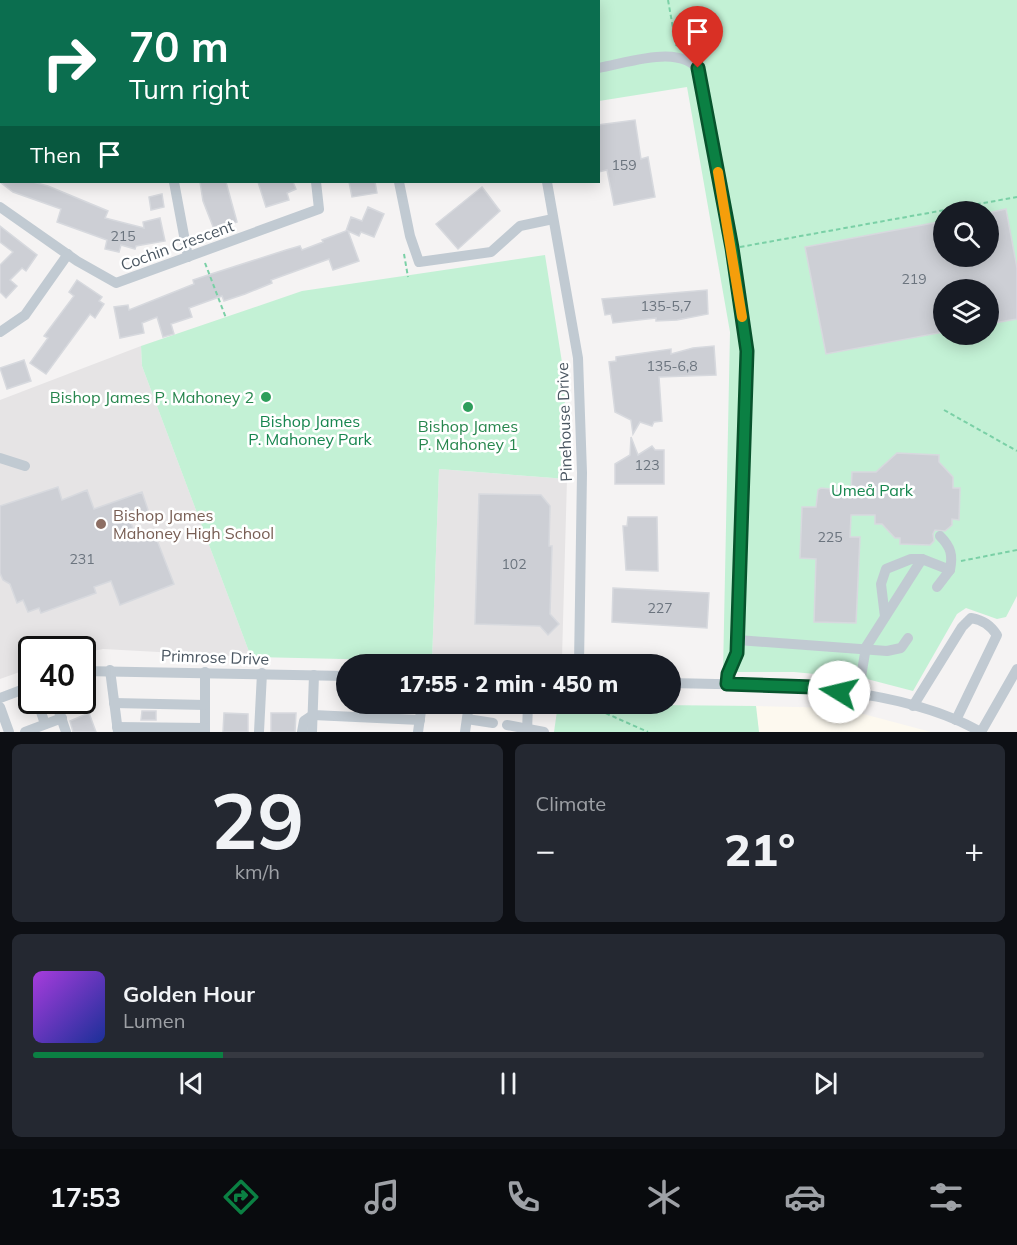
<!DOCTYPE html>
<html lang="en">
<head>
<meta charset="utf-8">
<style>
	:root { --surface:#171b24; --page:#242831; --text:#f1f3f6; --muted:#9ea1a6; --line:#363941; --accent:#0b8043 }
	body { margin:0; font-family:Mulish,sans-serif; background:var(--page); color:var(--text); height:100vh; display:flex; flex-direction:column; font-size:22px; white-space:nowrap }
	* { box-sizing:border-box; margin:0 }
	p { font-size:20px; color:var(--muted) }
	.icon { flex:none; width:33px; height:33px; fill:none; stroke:currentColor; stroke-width:2; stroke-linecap:round; stroke-linejoin:round }
	.map { position:relative; height:732px; overflow:hidden }
	.sheet { display:flex; flex-direction:column; gap:12px; padding:12px; background:#0d0f14; flex:1 }
	.sheet>* { flex:none }
	.banner { position:absolute; left:0px; top:0px; width:600px; height:183px; box-shadow:0 3px 15px #0003; background:#0b6e4f; color:#fff; overflow:hidden }
	.tools { position:absolute; left:933px; top:201px; display:grid; gap:12px }
	.tools a { display:grid; place-items:center; width:66px; height:66px; border-radius:50%; background:var(--surface); box-shadow:0 3px 15px #0003; font-size:30px }
	.speed { position:absolute; left:18px; top:636px; display:flex; gap:12px; font-size:30px; font-weight:700; text-align:center }
	.speed>* { display:grid; place-content:center; width:78px; height:78px; border-radius:50%; background:var(--surface); box-shadow:0 3px 15px #0003; line-height:1 }
	.speed .limit { border:3px solid #111; border-radius:9px; background:#fff; color:#111 }
	.pin { position:absolute; display:grid; place-items:center; width:51px; height:51px; color:#fff; margin:-62px -26px; border-radius:50% 50% 50% 0; rotate:-45deg; box-shadow:0 0 6px #0007 }
	.pin .icon { rotate:45deg }
	.me { position:absolute; width:66px; margin:-33px; rotate:279deg; stroke-linejoin:round; filter:drop-shadow(0 0 4px #0008) }
	.turn { display:flex; align-items:center; gap:21px; height:126px; padding:0 30px; font-size:27px }
	.turn .icon { width:78px; height:78px; stroke-width:2.5 }
	.turn b { display:block; font-size:42px; line-height:51px }
	.then { display:flex; align-items:center; height:57px; padding:0 30px; background:#0003; gap:12px; font-size:22px }
	.big { font-size:45px; font-weight:800; line-height:1.1 }
	.sheet .widget { flex:1; display:flex; flex-direction:column; justify-content:center; gap:9px; min-width:0; padding:0 21px; border-radius:9px; background:var(--page) }
	.sheet .dial { align-items:center; gap:0 }
	.dial b { font-size:78px; line-height:1 }
	.song { display:flex; align-items:center; gap:18px }
	.cover { width:72px; height:72px; border-radius:9px; background:linear-gradient(135deg,hsl(280 70% 55%),hsl(230 70% 35%)) }
	.played { height:6px; border-radius:3px; background:linear-gradient(90deg,var(--accent) 20%,var(--line) 20%) }
	.keys { display:flex; justify-content:space-around; direction:ltr }
	.heat { display:flex; justify-content:space-between; align-items:center; font-size:33px; direction:ltr }
	.sheet .tiles { flex:1; display:grid; gap:12px; grid-template-columns:1fr 1fr }
	.widget:last-child { grid-column:span 2 }
	.trip { position:absolute; left:336px; top:654px; width:345px; height:60px; border-radius:30px; background:var(--surface); box-shadow:0 3px 15px #0003; font-weight:800; line-height:60px; text-align:center }
	.menu { display:flex; height:96px; justify-content:space-around; align-items:center; background:#090b0e; color:var(--muted) }
	.menu .icon { width:42px; height:42px }
	.menu .active { color:var(--accent) }
	.menu b { font-size:27px; color:var(--text) }
	.map>svg:first-child { display:block }
	.commercial { fill:#fdf9ef }
	.education { fill:#e6e4e5 }
	.green { fill:#c3f1d5; fill-rule:evenodd }
	.building { fill:#cdcfd5; stroke:#d7d9de; stroke-width:1.5 }
	.lines { fill:none; stroke-linecap:round; stroke-linejoin:round }
	.path { stroke:#7ad0a6; stroke-width:2; stroke-dasharray:4.5 3; stroke-linecap:butt }
	.minor { stroke:#c1cad2; stroke-width:10 }
	.route-casing { stroke:#07532c; stroke-width:15 }
	.route { stroke:#0b8043; stroke-width:10 }
	.slow { stroke:#f59e0b; stroke-width:10 }
	.leisure-dot { fill:#2e9e5b; stroke:#fff; stroke-width:2 }
	.education-dot { fill:#8d6e63; stroke:#fff; stroke-width:2 }
	.labels { text-anchor:middle; stroke-width:5; stroke-linejoin:round; paint-order:stroke }
	.number-label { font-size:14px; fill:#6b747e }
	.street-label { font-size:16px; fill:#4a5661; stroke:#fff }
	.leisure-label { font-size:16px; fill:#27864d; stroke:#fff; text-anchor:end }
	.park-label { font-size:16px; fill:#17864f; stroke:#fff }
	.education-label { font-size:16px; fill:#785e54; stroke:#fff; text-anchor:start }
</style>
</head>
<body>
<div class="map">
<svg width="1017" height="732" viewBox="0 0 1017 732">
	<rect width="100%" height="100%" fill="#f5f3f3"/>
	<path class="commercial" d="M756,706L841,708L931,732H759Z"/>
	<g class="education">
		<path d="M141,346L142,366L251,657L103,649L83,653L82,650H32L31,668L0,679V400Z"/>
		<path d="M439,469L567,479L562,658L557,664L432,661Z"/>
	</g>
	<g class="green">
		<path d="M530,0H1017V596L1006,617L997,619L966,608L957,614L913,691L867,679L794,672H723L730,332L687,87L599,101L598,2ZM944,212H988V256H944ZM944,290H988V334H944Z"/>
		<path d="M545,255L564,375L567,479L439,469L432,661L251,657L142,366L141,346L302,291Z"/>
		<path d="M558,704L756,706L759,732H554Z"/>
	</g>
	<g class="building">
		<path d="M635,120L641,159L648,157L655,197L614,205L607,170L598,172V125Z"/>
		<path d="M0,182H33L48,186L108,211L105,218L144,228L143,222L160,218L165,241L136,246L135,249L121,245L119,252L105,249L107,240L57,222L61,209L13,192Z"/>
		<path d="M200,182H226L237,222L214,229L203,201Z"/>
		<path d="M258,182H293L296,189L287,193L289,200L266,207Z"/>
		<path d="M349,182H375L377,193L352,197Z"/>
		<path d="M482,187L500,211L458,249L436,224Z"/>
		<path d="M162,194L164,207L151,210L149,197Z"/>
		<path d="M368,207L384,214L374,237L361,232L359,236L348,231L359,261L333,270L329,259L271,280L272,283L245,294L224,301L222,296L189,308L192,317L171,324L174,334L163,337L157,317L142,323L144,333L120,338L114,307L128,305L129,310L194,284L193,280L208,275L286,250L300,246L302,250L323,242L322,240L346,231L351,217L362,221Z"/>
		<path d="M1006,209L1017,268V319L988,324V290H944V332L826,354L805,247L944,221V256H988V213Z"/>
		<path d="M0,226L37,255L26,271L22,268L10,280L17,286L6,298L0,292V265L13,252L0,242Z"/>
		<path d="M77,280L102,297L99,301L104,304L95,318L90,314L46,374L30,363L48,338L44,336L74,296L69,292Z"/>
		<path d="M707,290L708,314L677,320L656,321V318L613,323L611,314L605,315L602,299Z"/>
		<path d="M714,346L716,375L659,377L662,421L654,422L652,426L640,422L633,434L631,420L615,412L609,362L616,361V357L671,349V354L693,348Z"/>
		<path d="M24,360L31,381L7,389L0,368Z"/>
		<path d="M631,437L638,455L652,446L655,450H664V484H615V464L630,455Z"/>
		<path d="M897,453L939,455V462L953,477V488H960L959,520L952,519V525L945,531L935,530L933,534L934,541L930,545L900,544V538H895L882,524H875V515H851L850,537H860L856,623L814,622L816,559L800,558L802,507H816L818,490L821,488L851,491L852,472H876Z"/>
		<path d="M58,487L62,500L87,490L94,509L142,492L150,516L131,523L138,542L155,535L174,584L120,605L111,581L94,587L96,593L41,613L39,608L28,612L23,600L17,603L10,584L3,580L0,573V506Z"/>
		<path d="M479,494L541,495L550,506L549,546H552L550,614L559,624L548,635L540,626L475,624Z"/>
		<path d="M628,517H657L658,571L626,570L623,526H627Z"/>
		<path d="M613,588L709,593L707,628L612,622Z"/>
		<path d="M142,711H156V720H141Z"/>
		<path d="M89,713L96,732H73L70,721Z"/>
		<path d="M224,713L248,714V732H223Z"/>
		<path d="M271,713H296L295,732H271Z"/>
	</g>
	<g class="lines">
		<g class="path">
			<path d="M357,0V2"/>
			<path d="M668,0L676,45L681,47"/>
			<path d="M0,69L2,70"/>
			<path d="M740,247L1017,197"/>
			<path d="M404,254L408,277"/>
			<path d="M205,263L226,318"/>
			<path d="M944,410L1017,451"/>
			<path d="M961,561L1017,550"/>
			<path d="M585,704L648,732"/>
		</g>
		<g class="minor">
			<path d="M139,0L140,2"/>
			<path d="M284,0V2"/>
			<path d="M515,0V2"/>
			<path d="M4,2L5,0"/>
			<path d="M0,19L2,13"/>
			<path d="M598,68C628,63 683,42 701,73L747,351L737,653L728,674L727,684"/>
			<path d="M174,182L188,257"/>
			<path d="M399,182L410,236L419,262L491,252L520,226L553,219"/>
			<path d="M547,182L578,358L582,473L579,664"/>
			<path d="M0,207L77,261L116,283L319,209L316,182"/>
			<path d="M0,332L25,315L68,254"/>
			<path d="M0,458L25,466"/>
			<path d="M940,536C951,547 953,555 950,570"/>
			<path d="M922,559L950,570L937,587"/>
			<path d="M738,640L887,651L901,648L908,638"/>
			<path d="M110,670L118,732"/>
			<path d="M82,671L346,676"/>
			<path d="M205,672V732"/>
			<path d="M670,683C768,685 894,683 981,732"/>
			<path d="M858,695L866,647L922,559H911L886,569L881,584L885,617"/>
			<path d="M0,698L32,686"/>
			<path d="M37,700L45,724"/>
			<path d="M55,700L66,732"/>
			<path d="M114,703L205,705"/>
			<path d="M913,706L962,627L971,618C983,620 990,625 997,635L956,720"/>
			<path d="M0,707L9,732"/>
			<path d="M467,719L493,723"/>
			<path d="M507,725L544,732"/>
			<path d="M117,727L205,728"/>
			<path d="M25,732L62,718"/>
			<path d="M259,732L262,673"/>
			<path d="M302,732L304,721L313,715L420,720"/>
			<path d="M312,732L314,675"/>
			<path d="M418,732L422,704"/>
			<path d="M465,732L469,704"/>
			<path d="M527,732L528,704"/>
			<path d="M981,732L1017,669"/>
		</g>
	</g>
	<g class="lines">
		<defs>
			<path id="route" d="M698,68L732,248L747,351L737,653L728,674L727,684L813,687L839,692"/>
		</defs>
		<use href="#route" class="route-casing"/>
		<use href="#route" class="route"/>
		<path class="slow" d="M718,172L742,317"/>
	</g>
	<g class="leisure-dot">
		<circle cx="266" cy="397" r="6"/>
		<circle cx="468" cy="407" r="6"/>
	</g>
	<circle class="education-dot" cx="101" cy="524" r="6"/>
	<g class="labels">
		<g class="number-label">
			<text x="624" y="170">159</text>
			<text x="123" y="241">215</text>
			<text x="914" y="284">219</text>
			<text x="666" y="311">135-5,7</text>
			<text x="672" y="371">135-6,8</text>
			<text x="647" y="470">123</text>
			<text x="830" y="542">225</text>
			<text x="82" y="564">231</text>
			<text x="514" y="569">102</text>
			<text x="660" y="613">227</text>
		</g>
		<g class="street-label">
			<text transform="translate(177 245) rotate(-20)" y="6">Cochin Crescent</text>
			<text transform="translate(564 422) rotate(-92)" y="6">Pinehouse Drive</text>
			<text transform="translate(215 657) rotate(2)" y="6">Primrose Drive</text>
		</g>
		<g class="leisure-label">
			<text x="254" y="403">Bishop James P. Mahoney 2</text>
			<text x="468" y="432" text-anchor="middle">Bishop James<tspan x="468" dy="18">P. Mahoney 1</tspan></text>
		</g>
		<g class="park-label">
			<text x="310" y="427">Bishop James<tspan x="310" dy="18">P. Mahoney Park</tspan></text>
			<text x="872" y="496">Umeå Park</text>
		</g>
		<g class="education-label">
			<text x="113" y="521">Bishop James<tspan x="113" dy="18">Mahoney High School</tspan></text>
		</g>
	</g>
</svg>
<div class="tools">
<a><svg class="icon" aria-label="search" viewBox="0 0 24 24"><circle cx="10" cy="10" r="6"/><path d="M15 15l6 6"/></svg></a>
<a><svg class="icon" aria-label="layers" viewBox="0 0 24 24"><path d="M12 4l9 5-9 5-9-5zM3 14l9 5 9-5"/></svg></a>
</div>
<div class="speed"><div class="limit">40</div></div>
<div class="pin" style="left:698px;top:68px;background:#d93025"><svg class="icon" aria-label="arrive" viewBox="0 0 24 24"><path d="M6 21V4h12l-3 4 3 4H6"/></svg></div>
<svg class="me" style="left:839px;top:692px" viewBox="-20 -20 40 40"><circle r="19" fill="#fff"/><path d="M0-13L10 11 0 6-10 11z" fill="#0b8043"/></svg>
<div class="trip">17:55 · 2 min · 450 m</div>
<div class="banner">
<div class="turn"><svg class="icon" aria-label="right" viewBox="0 0 24 24"><path d="M7 20v-9h11M14 6l5 5-5 5"/></svg><div><b>70 m</b>Turn right</div></div>
<div class="then">Then<svg class="icon" aria-label="arrive" viewBox="0 0 24 24"><path d="M6 21V4h12l-3 4 3 4H6"/></svg></div>
</div>
</div>
<section class="sheet">
<div class="tiles">
<div class="widget dial"><b>29</b><p>km/h</p></div>
<div class="widget"><p>Climate</p>
<div class="heat"><a>−</a><b class="big">21°</b><a>+</a></div>
</div>
<div class="widget">
<div class="song"><i class="cover"></i><div><b>Golden Hour</b><p>Lumen</p></div></div>
<div class="played"></div>
<div class="keys"><svg class="icon" aria-label="previous" viewBox="0 0 24 24"><path d="M18 5L8 12l10 7zM5 5v14"/></svg><svg class="icon" aria-label="pause" viewBox="0 0 24 24"><path d="M8 5v14M16 5v14"/></svg><svg class="icon" aria-label="next" viewBox="0 0 24 24"><path d="M6 5l10 7-10 7zM19 5v14"/></svg></div>
</div>
</div>
</section>
<nav class="menu">
<b>17:53</b>
<svg class="icon active" aria-label="directions" viewBox="0 0 24 24"><path d="M12 3l9 9-9 9-9-9zM9 14v-3h6M13 9l2 2-2 2"/></svg>
<svg class="icon" aria-label="music" viewBox="0 0 24 24"><path d="M9 18V5l10-2v13"/><circle cx="6" cy="18" r="3"/><circle cx="16" cy="16" r="3"/></svg>
<svg class="icon" aria-label="phone" viewBox="0 0 24 24"><path d="M5 4h4l2 5-3 2q2 4 5 5l2-3 5 2v4C11 20 4 13 5 4z"/></svg>
<svg class="icon" aria-label="climate" viewBox="0 0 24 24"><path d="M12 3v18M4 7l16 10M4 17L20 7"/></svg>
<svg class="icon" aria-label="car" viewBox="0 0 24 24"><path d="M5 17H2v-5l4-1 3-4h7l3 4 3 1v5h-3M9 17h6M6 11h13"/><circle cx="7" cy="17" r="2"/><circle cx="17" cy="17" r="2"/></svg>
<svg class="icon" aria-label="filters" viewBox="0 0 24 24"><path d="M4 7h16M4 17h16"/><circle cx="9" cy="7" r="2"/><circle cx="15" cy="17" r="2"/></svg>
</nav>
</body>
</html>
